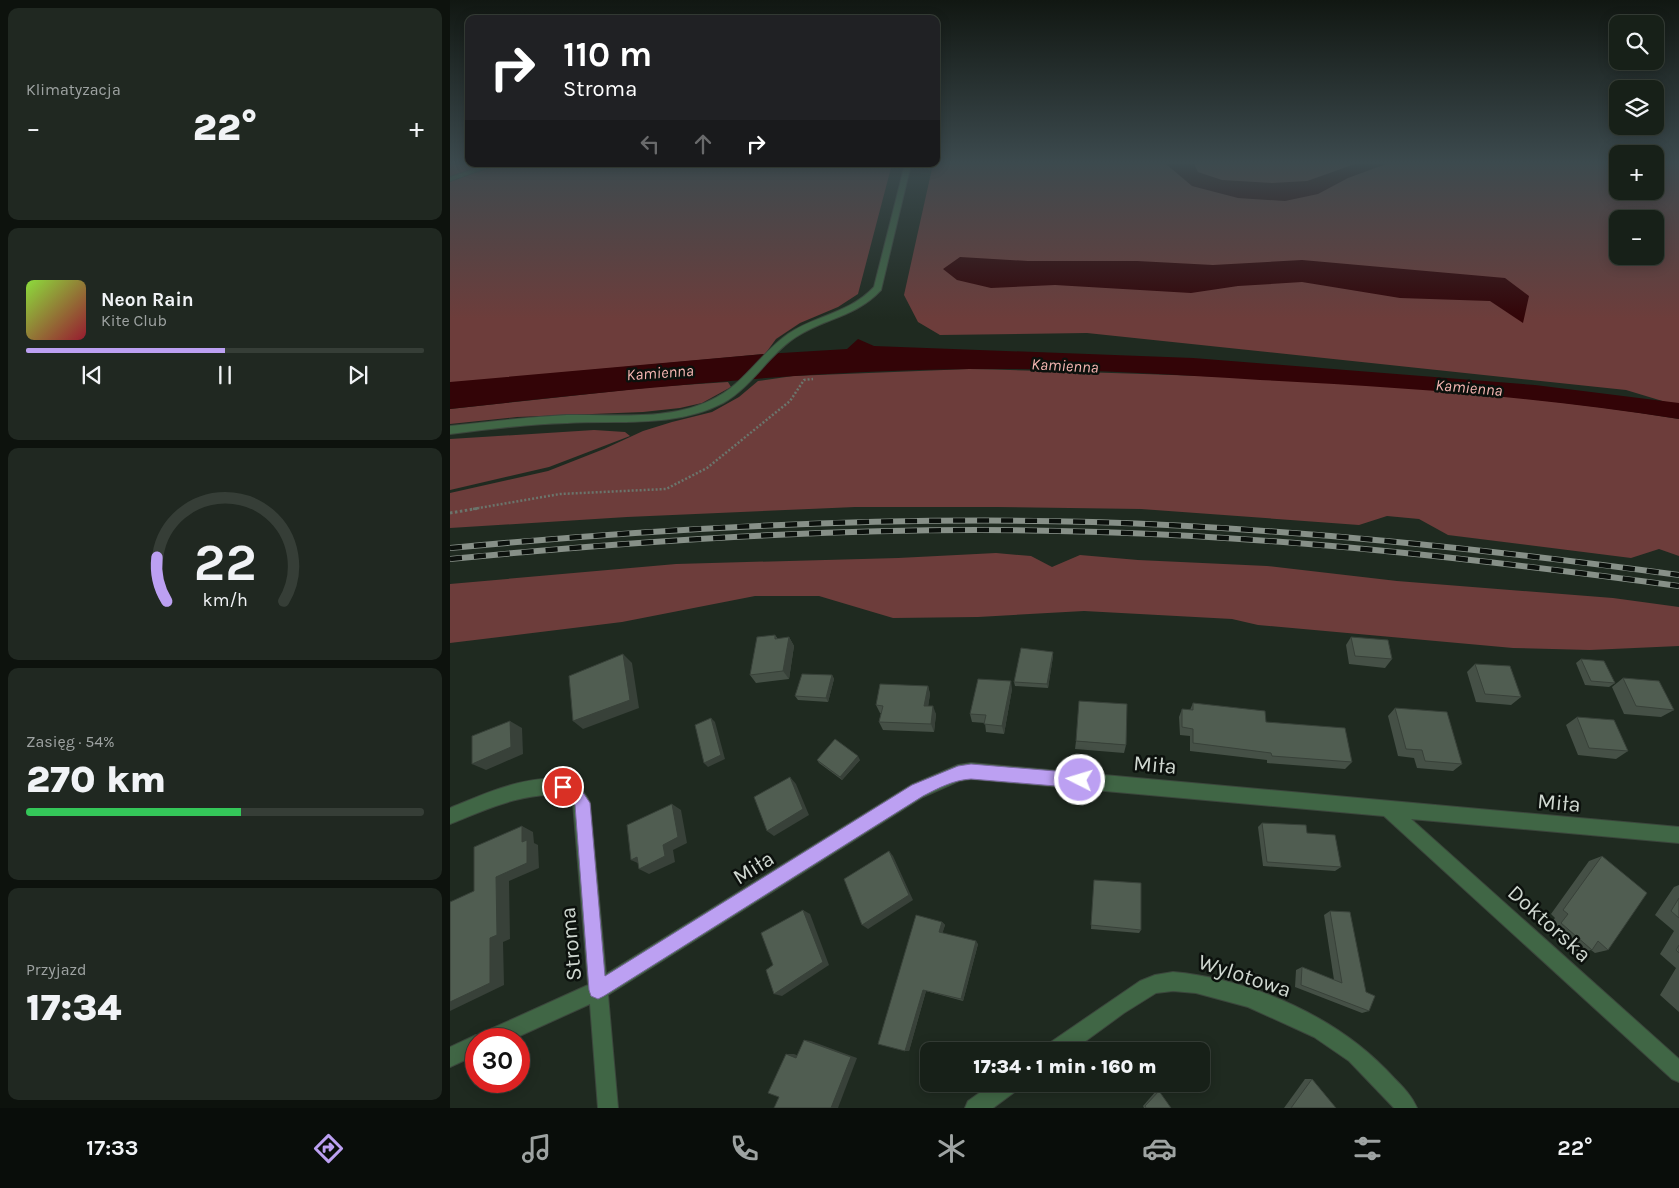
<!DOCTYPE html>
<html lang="pl">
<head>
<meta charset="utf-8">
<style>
	:root { --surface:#172018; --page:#202821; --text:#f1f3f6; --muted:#9ea3a2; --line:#363e37; --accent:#bca0f2 }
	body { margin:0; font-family:Karla,sans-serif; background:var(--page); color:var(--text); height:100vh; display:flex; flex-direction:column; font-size:19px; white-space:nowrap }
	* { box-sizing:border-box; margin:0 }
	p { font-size:16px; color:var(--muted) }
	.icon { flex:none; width:28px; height:28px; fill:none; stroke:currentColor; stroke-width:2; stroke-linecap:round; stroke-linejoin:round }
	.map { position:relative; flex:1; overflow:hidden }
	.sheet { display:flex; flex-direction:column; gap:8px; padding:8px; background:#0d120d; width:450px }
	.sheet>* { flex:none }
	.hud { position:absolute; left:15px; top:15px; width:475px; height:152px; border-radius:10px; box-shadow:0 2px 12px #0003,0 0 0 1px var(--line); background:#202124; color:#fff; overflow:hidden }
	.buttons { position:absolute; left:1159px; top:15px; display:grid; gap:10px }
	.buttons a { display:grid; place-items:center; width:55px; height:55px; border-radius:10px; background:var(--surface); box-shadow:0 2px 12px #0003,0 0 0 1px var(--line); font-size:25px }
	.speed { position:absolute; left:15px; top:1028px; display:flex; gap:10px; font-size:25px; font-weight:700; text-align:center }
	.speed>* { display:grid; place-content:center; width:65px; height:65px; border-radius:50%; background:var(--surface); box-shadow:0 2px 12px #0003,0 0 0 1px var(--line); line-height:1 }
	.speed .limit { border:8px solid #d22; background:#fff; color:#111 }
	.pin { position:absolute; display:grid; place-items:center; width:42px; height:42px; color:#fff; margin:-21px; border:2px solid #fff; border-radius:50%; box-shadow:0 1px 5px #0007 }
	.me { position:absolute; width:55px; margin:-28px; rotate:275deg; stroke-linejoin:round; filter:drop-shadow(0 0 4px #0008) }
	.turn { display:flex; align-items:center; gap:18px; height:105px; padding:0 15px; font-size:22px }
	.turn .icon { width:65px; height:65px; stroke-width:2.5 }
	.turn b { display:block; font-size:35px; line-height:42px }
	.lanes { display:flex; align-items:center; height:48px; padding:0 15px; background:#0003; justify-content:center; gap:25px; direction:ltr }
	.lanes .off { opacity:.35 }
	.big { font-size:38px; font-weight:800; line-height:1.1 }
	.sheet .tile { flex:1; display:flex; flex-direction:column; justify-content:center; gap:8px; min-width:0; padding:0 18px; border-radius:10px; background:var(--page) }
	.sheet .dial { align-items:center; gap:0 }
	.dial svg { height:130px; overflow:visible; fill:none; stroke:var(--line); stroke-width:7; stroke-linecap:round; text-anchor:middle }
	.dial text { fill:var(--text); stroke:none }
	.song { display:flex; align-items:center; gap:15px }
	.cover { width:60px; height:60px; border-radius:8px; background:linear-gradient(135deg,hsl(90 70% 55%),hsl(350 70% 35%)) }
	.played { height:5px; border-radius:2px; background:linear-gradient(90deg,var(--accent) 50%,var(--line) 50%) }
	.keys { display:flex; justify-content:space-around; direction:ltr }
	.heat { display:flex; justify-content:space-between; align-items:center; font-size:28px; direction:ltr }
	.charge { height:8px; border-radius:4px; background:linear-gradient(90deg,#34c759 54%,var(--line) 0) }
	.trip { position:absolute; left:470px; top:1042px; width:290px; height:50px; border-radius:10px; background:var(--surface); box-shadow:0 2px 12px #0003,0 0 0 1px var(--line); font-weight:800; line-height:50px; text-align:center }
	.menu { display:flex; height:80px; justify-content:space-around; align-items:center; background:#090d0a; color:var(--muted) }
	.menu .icon { width:35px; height:35px }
	.menu .on { color:var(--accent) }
	.menu b { font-size:22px; color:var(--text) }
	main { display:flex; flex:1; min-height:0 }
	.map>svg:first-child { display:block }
	.green { fill:#6d3d3b; fill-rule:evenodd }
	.water { fill:#330407 }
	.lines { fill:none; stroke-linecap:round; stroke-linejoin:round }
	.pedestrian-casing { stroke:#3b463c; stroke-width:2 }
	.minor-casing { stroke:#3b463c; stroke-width:2 }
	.path-far1 { stroke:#6b756c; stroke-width:2.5; stroke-dasharray:2 2; stroke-linecap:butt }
	.path { stroke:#6b756c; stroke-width:3; stroke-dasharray:2.5 2.5; stroke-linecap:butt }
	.pedestrian { fill:#406645; fill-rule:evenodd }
	.minor { fill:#406645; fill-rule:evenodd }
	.rail-casing { stroke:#879088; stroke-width:6 }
	.rail { stroke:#0c110d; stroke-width:4.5; stroke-dasharray:12; stroke-linecap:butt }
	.wall { fill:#455046 }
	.shaded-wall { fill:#384139 }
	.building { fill:#505d51; stroke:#384139 }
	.route { fill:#bca0f2; stroke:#7a689d }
	.labels { text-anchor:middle; stroke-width:5; stroke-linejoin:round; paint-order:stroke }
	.far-water-label { font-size:16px; font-style:italic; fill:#f6b7b3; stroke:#0c110d }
	.near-street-label { font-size:22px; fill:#cfd7d0; stroke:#0c110d }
</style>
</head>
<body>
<main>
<section class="sheet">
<div class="tile"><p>Klimatyzacja</p>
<div class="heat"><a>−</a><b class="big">22°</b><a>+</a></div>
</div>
<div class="tile">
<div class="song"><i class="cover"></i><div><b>Neon Rain</b><p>Kite Club</p></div></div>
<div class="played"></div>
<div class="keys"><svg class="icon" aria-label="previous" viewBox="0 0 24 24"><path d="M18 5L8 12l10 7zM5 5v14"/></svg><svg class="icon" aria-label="pause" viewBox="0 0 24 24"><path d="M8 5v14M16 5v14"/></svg><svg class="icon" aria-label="next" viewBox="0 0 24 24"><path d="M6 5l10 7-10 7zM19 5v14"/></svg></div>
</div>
<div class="tile dial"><svg viewBox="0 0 100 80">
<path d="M14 69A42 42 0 1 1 86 69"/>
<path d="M14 69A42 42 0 0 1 8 42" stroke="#bca0f2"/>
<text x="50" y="56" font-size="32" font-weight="700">22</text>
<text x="50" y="72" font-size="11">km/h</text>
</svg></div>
<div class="tile"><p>Zasięg · 54%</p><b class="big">270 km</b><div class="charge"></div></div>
<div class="tile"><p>Przyjazd</p><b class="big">17:34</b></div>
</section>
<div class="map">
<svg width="1229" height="1108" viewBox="0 0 1229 1108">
	<rect width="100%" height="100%" fill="#1f2a20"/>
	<g class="green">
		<path d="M0,164H442L408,294L388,307L350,323L326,339L315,354L0,383Z"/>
		<path d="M483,164H1167L1168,191H1205V164H1229V406L1176,390L637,333L490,335L468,322L454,295ZM1168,219H1205V256H1168Z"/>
		<path d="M519,369C756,375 995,381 1229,419V556L1209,549L1181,558L998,535L969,519L937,516L909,525L691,509L547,507H405L177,517L0,528V493L98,471L154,449L193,431L222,422L262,412L289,397L308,381L343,376Z"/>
		<path d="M278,382L281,387L252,403L230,408L193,412L67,417L0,424V409L204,387Z"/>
		<path d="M144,430L175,432L180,436L99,467L0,490V439Z"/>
		<path d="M546,553L581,556L602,567L630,555L688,560L817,566L947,581L1163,598L1229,607V646L1140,650L1063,648L808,625L782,619L634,611L528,617L443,618L369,596H305L172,622L0,643V584L226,564L448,558Z"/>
	</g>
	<g class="water">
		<path d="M716,164H744L748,172L772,180L822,183L857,181L905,164H936L898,178L868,194L835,201L788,198L742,186Z"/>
		<path d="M510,257L578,261H687L763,265L852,260L1055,278L1079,296L1073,323L1040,301L950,298L852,282L788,286L741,293L605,285L541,288L507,280L493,269Z"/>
		<path d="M408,339L424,346L743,358L1085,385L1229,403V419C1090,397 950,387 810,380C713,374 616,368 519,369C345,371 172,390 0,409V382L315,354L397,349Z"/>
	</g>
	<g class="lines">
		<defs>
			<g id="pedestrian">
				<path d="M38,164H48L0,181V177Z"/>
				<path d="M455,164H461L431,290C406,317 375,318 346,337C318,355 302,387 273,403C225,428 169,420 117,423C78,424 39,429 0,434V426C39,422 78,417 117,415C166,414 223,422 267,397C295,382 312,352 338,334C366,315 400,313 424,287Z"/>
			</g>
			<g id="minor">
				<path d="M521,763L1229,827V843L961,819L1229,1059V1082L1222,1079L934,816L521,779L509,781L473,797L158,995L168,1108H148L140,1004L63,1039H26V1055L0,1067V1047L26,1035L32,1038L34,1032L138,985L123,803L115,796C77,790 35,810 0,824V808C35,794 119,753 140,803L156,974L461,785L508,765Z"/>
				<path d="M723,972C803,979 890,1018 944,1078C953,1087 962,1096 967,1108H944L899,1061L864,1037L798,1007L746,993L723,991L706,993L674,1013L622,1051H595L598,1044L690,981L705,975Z"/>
				<path d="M542,1084H569L566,1091L543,1108H515L518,1101Z"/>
			</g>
		</defs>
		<use href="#pedestrian" class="pedestrian-casing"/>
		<use href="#minor" class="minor-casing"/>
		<path class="path-far1" d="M23,509L110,494L216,489L257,468L340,401L354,380L363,379"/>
		<path class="path" d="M0,513L30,508"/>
		<use href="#pedestrian" class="pedestrian"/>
		<use href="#minor" class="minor"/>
		<defs>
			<g id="rail">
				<path d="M0,548C214,528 428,516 643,522C839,528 1034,549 1229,575"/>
				<path d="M0,559C216,538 432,525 649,532C844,538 1037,560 1229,586"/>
			</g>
		</defs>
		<use href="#rail" class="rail-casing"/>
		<use href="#rail" class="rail"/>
	</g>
	<g class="wall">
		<path d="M325,635L328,639L339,637L344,646L339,679L306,683L300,675Z"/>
		<path d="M901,637L942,659L935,668L899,664L896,645Z"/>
		<path d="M603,652V656L598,688L565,686L564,682Z"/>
		<path d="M1131,659L1165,683L1159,687L1135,685L1126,663Z"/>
		<path d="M1025,664L1071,697L1061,705L1026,702L1017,672Z"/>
		<path d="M382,675L384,679L378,702L348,700L345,696Z"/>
		<path d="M1173,678L1224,710L1211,717L1174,714L1162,687Z"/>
		<path d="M478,686L480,694L478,706L486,714L484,732L433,730L429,722L431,713H430L426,705Z"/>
		<path d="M562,689L554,734L536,732L535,723L522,722L520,714Z"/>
		<path d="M743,703L816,722L902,762L895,769L817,763V760L740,751V736L730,735L729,717L732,709L740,710Z"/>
		<path d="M945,708L1012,764L1003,771L967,768L964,758L948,756L938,716Z"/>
		<path d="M1127,717L1178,751L1166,759L1128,755L1116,725Z"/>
		<path d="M626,741L676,745L674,753L625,749Z"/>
		<path d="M367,760H410L392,780L369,763Z"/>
		<path d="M812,823L891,867L885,871L813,866L808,827Z"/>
		<path d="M1152,856L1158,950L1145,953L1141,950L1129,953L1099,926L1105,918L1101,914L1139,861Z"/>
		<path d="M644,880L691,930L689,933L641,929Z"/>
		<path d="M1229,885V1012L1210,995L1226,968L1210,954L1224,931L1205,915L1224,887Z"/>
		<path d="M880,911L916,992L919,1011L912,1013L845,987L846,970L852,967L884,980L874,915Z"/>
		<path d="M492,922L495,925L492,933L528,944L513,1001L476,991L459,1051H455Z"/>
		<path d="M855,1079H862L886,1108H834Z"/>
		<path d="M706,1091H709L721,1108H694L693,1106Z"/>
	</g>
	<g class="shaded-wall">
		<path d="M339,637L344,646L339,679L333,671Z"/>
		<path d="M603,652V656L598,688L597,684Z"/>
		<path d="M173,654L182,663L189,708L133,729L123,721Z"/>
		<path d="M382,675L384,679L378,702L376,698Z"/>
		<path d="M561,681L562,689L554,734L552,726Z"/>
		<path d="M478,686L480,694L477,714L474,706Z"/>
		<path d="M483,706L486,714L484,732L481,724Z"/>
		<path d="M261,718L265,722L275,759L258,767L254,763Z"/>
		<path d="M60,721L72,728L73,754L36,770L22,764Z"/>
		<path d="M408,756L410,760L392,780L390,777Z"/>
		<path d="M340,777L346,784L359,815L324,836L317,831Z"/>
		<path d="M222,804L231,810L237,843L223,850L225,862L199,874L189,869Z"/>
		<path d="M72,826L83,832L84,843L88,845L89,868L59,881L60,939L53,942L54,985L0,1011V1002L40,938L46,877L72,842Z"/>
		<path d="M439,851L443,856L463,900L418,929L412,925Z"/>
		<path d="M187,857L192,865L181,860Z"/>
		<path d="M353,910L360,914L379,965L332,996L324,994Z"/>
		<path d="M492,922L495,925L492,935L489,932Z"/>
		<path d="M526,941L528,944L513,1001L511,999Z"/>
		<path d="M473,990L476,991L459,1051H455Z"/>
		<path d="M354,1040L361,1041L407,1058L388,1108H381Z"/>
		<path d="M336,1054H344L354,1058H346Z"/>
	</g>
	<g class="building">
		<path d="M325,635V639L339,637L333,671L300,675L307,637Z"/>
		<path d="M901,637L938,640L942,659L905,656Z"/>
		<path d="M571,648L603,652L597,684L564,682Z"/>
		<path d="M173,654L180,700L123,721L119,676Z"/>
		<path d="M1131,659L1154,661L1165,683L1141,681Z"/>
		<path d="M1025,664L1060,666L1071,697L1035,694Z"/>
		<path d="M352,674L382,675L376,698L345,696Z"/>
		<path d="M1173,678L1209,681L1224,710L1186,706Z"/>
		<path d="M528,679L561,681L552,726L534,724L536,715L520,714Z"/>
		<path d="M430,684L478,686L474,706H483L481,724L429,722L433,706L426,705Z"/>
		<path d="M629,701L677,704L676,745L626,741Z"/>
		<path d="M743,703L815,711L816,722L895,728L902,762L822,756L821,753L743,743V729L732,727V709L743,710Z"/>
		<path d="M945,708L997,712L1012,764L975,761L972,750L956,749Z"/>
		<path d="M1127,717L1164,720L1178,751L1139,748Z"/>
		<path d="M261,718L271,755L254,763L245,725Z"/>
		<path d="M60,721L61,747L22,764V736Z"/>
		<path d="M385,739L408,756L390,777L367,760Z"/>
		<path d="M340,777L353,809L317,831L304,797Z"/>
		<path d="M222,804L228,837L213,845L215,856L189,869L187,857L181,860L177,825Z"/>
		<path d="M812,823L856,825L857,833L885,835L891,867L817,862Z"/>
		<path d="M72,826V842L77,840V863L46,877L47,935L40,938V983L0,1002V902L24,891V847Z"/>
		<path d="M439,851L459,895L412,925L394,879Z"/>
		<path d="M1152,856L1197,893L1158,950L1148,941L1142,950L1111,923L1118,914L1113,910Z"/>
		<path d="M644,880L691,883V930L641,925Z"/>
		<path d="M1229,898V918L1221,911Z"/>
		<path d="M353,910L373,962L324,994L316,970L323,965L311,933Z"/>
		<path d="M880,911L900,912L916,992L925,996L919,1011L851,985L852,967L892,983Z"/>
		<path d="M466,915L492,922L489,932L526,941L511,999L473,990L455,1051L428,1044Z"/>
		<path d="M1229,945V953L1226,950Z"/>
		<path d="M354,1040L401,1057L381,1108H324L329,1097L318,1093L336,1054L346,1058Z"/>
		<path d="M862,1079L886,1108H841Z"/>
		<path d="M709,1091L721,1108H696L695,1106Z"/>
	</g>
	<linearGradient id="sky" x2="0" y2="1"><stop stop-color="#111712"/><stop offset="0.51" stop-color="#3c4a4e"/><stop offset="1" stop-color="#3c4a4e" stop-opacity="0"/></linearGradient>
	<rect width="1229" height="319" fill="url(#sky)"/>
	<path class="route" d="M521,764L630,773L635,775L638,780L635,786L630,788L521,779C503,780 489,788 473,796L154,996L148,999L141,996L139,990L125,805L120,798L108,792L106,787L108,782L113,779L130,788L140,803L155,976L462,785L508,766Z"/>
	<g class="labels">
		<g class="far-water-label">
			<text transform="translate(615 365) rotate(3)" y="6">Kamienna</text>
			<text transform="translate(210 372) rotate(-4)" y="6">Kamienna</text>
			<text transform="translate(1019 387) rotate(5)" y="6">Kamienna</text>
		</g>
		<g class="near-street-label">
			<text transform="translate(705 764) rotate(5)" y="8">Miła</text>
			<text transform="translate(1109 802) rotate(5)" y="8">Miła</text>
			<text transform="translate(303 867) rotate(-32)" y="8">Miła</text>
			<text transform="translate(1100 923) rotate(42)" y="8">Doktorska</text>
			<text transform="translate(120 944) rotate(-95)" y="8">Stroma</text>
			<text transform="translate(795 975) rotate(18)" y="8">Wylotowa</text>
		</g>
	</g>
</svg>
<div class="buttons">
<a><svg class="icon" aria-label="search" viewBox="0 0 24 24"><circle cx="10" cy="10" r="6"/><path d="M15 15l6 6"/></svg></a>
<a><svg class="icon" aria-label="layers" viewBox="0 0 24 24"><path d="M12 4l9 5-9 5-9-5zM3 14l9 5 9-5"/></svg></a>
<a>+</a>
<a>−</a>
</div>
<div class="speed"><div class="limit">30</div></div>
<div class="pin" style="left:113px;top:787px;background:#d93025"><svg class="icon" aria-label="arrive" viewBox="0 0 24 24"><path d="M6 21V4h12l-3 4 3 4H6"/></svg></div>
<svg class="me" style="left:630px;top:780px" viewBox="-20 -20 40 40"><circle r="17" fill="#bca0f2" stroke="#fff" stroke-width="3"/><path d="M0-11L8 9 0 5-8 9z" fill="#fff"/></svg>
<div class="trip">17:34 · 1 min · 160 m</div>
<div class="hud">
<div class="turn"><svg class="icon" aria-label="right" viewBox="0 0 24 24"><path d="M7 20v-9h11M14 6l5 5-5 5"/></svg><div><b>110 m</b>Stroma</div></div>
<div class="lanes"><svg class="icon off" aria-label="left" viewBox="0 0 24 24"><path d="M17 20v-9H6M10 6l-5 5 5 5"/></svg><svg class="icon off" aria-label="ahead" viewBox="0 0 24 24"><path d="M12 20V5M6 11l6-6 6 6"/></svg><svg class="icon" aria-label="right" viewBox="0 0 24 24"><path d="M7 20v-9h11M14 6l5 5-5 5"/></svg></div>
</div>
</div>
</main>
<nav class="menu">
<b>17:33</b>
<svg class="icon on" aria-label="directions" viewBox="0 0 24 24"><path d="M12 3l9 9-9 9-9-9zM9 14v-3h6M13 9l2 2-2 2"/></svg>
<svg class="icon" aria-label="music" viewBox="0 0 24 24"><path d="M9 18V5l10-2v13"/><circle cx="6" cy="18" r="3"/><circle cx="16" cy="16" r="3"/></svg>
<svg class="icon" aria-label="phone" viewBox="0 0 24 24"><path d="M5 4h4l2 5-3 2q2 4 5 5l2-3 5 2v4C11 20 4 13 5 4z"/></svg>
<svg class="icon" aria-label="climate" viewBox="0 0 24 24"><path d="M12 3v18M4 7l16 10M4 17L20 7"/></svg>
<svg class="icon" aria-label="car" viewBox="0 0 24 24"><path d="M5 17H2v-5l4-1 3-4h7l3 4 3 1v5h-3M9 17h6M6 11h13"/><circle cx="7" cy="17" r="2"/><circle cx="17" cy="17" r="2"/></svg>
<svg class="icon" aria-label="filters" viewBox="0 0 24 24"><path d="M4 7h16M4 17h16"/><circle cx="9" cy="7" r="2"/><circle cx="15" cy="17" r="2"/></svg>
<b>22°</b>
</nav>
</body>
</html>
